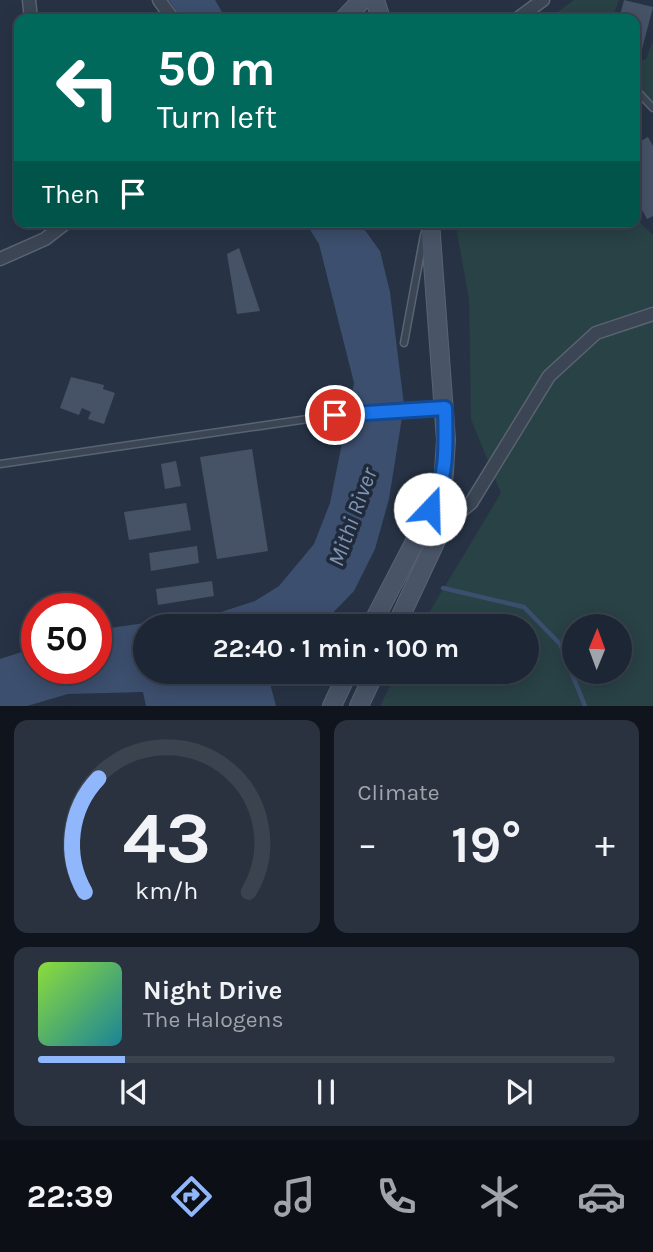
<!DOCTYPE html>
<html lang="en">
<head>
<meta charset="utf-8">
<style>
	:root { --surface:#1d2634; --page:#2a3240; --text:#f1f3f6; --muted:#a0a5ac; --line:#3b434f; --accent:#90b7fc }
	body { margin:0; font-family:Karla,sans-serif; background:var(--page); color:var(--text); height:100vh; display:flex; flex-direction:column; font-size:26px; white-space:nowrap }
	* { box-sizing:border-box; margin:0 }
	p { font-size:23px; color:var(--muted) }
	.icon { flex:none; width:38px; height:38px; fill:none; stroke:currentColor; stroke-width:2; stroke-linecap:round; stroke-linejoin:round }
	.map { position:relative; height:706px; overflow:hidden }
	.details { display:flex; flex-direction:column; gap:14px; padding:14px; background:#10151d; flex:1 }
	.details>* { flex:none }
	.hud { position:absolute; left:14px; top:14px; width:626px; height:214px; border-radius:14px; box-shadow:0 4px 18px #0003,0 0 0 2px var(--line); background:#00695c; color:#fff; overflow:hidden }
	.needle { width:46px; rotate:1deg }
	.controls { position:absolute; left:562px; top:614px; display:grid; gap:14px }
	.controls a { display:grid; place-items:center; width:70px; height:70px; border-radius:50%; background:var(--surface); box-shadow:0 4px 18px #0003,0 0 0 2px var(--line); font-size:35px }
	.speed { position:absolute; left:21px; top:593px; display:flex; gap:14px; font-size:35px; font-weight:700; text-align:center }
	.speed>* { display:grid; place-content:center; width:91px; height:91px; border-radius:50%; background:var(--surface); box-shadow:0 4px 18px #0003,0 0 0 2px var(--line); line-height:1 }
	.speed .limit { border:10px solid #d22; background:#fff; color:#111 }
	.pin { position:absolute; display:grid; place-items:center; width:60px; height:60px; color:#fff; margin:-30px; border:4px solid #fff; border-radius:50%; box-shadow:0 2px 7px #0007 }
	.me { position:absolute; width:77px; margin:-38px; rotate:21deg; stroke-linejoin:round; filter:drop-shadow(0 0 5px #0008) }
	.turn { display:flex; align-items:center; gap:24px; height:147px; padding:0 28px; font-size:32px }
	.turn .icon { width:91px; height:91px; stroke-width:2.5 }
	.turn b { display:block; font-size:49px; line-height:60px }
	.then { display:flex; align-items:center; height:66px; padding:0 28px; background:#0003; gap:14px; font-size:26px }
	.big { font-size:52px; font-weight:700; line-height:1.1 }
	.details .tile { flex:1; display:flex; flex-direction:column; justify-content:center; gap:10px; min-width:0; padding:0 24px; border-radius:14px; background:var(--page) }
	.details .dial { align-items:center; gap:0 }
	.dial svg { height:182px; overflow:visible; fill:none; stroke:var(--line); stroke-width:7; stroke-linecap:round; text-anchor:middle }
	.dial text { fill:var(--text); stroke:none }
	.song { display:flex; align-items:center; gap:21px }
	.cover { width:84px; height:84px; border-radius:10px; background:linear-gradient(135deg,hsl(90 70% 55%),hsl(190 70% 35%)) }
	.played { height:7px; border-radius:4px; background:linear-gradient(90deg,var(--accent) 15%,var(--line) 15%) }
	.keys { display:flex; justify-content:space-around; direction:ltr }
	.heat { display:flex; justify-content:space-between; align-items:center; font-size:38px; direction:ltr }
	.details .tiles { flex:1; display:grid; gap:14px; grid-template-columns:1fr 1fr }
	.tile:last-child { grid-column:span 2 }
	.trip { position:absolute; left:133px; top:614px; width:406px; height:70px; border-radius:35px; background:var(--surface); box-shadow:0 4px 18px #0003,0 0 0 2px var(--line); font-weight:700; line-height:70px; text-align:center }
	.tab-bar { display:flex; height:112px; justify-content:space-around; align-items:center; background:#0c0f15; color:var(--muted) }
	.tab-bar .icon { width:49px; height:49px }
	.tab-bar .active { color:var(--accent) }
	.tab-bar b { font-size:32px; color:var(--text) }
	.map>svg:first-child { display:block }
	.green { fill:#294246; fill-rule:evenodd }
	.water { fill:#3c4f6e }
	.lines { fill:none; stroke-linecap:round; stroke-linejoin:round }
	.stream { stroke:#3c4f6e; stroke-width:4.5 }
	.building { fill:#465367 }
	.lane-casing { stroke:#5a6372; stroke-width:9 }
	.street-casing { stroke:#5a6372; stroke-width:15 }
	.secondary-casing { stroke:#5a6372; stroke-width:20 }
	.lane { stroke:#3b4554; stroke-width:6 }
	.street { stroke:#3b4554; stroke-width:12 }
	.secondary { stroke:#495467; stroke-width:18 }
	.route-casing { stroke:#114b97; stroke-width:18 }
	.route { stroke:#1a73e8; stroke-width:12 }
	.labels { text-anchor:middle; stroke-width:7; stroke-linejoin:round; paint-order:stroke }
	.water-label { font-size:23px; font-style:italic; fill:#7f95b5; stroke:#202a3a }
</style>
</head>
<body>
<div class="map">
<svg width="653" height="706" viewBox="0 0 653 706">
	<rect width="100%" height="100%" fill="#273345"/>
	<g class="green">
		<path d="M574,0H619L612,19H548Z"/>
		<path d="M653,40V109L635,94V63L646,59Z"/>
		<path d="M635,218L653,235V706H380L397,672H527V626H421L501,493L471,419L469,299L455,222H635ZM574,626H620V672H574Z"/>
	</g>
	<g class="water">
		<path d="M169,0H215L226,19H182Z"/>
		<path d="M305,222H359L380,251L390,292L404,405L389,499L375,549L354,591L320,626H145V672H267L276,706H146L143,692L68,694L27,706H0V659L37,647V668H96V630L221,612L255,601L279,586L314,544L330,503L354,383L319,244Z"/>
	</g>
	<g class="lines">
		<path class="stream" d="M443,588L524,607L560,644L585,706"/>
	</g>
	<g class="building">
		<path d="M624,0L653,7L641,53L635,52V19H619Z"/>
		<path d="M648,137L653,146V216L647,219L635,197V144Z"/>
		<path d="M239,248L260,311L237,314L227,254Z"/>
		<path d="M71,377L104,385L103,389L115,393L104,424L88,419L91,412L82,408L79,415L60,408Z"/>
		<path d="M252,449L268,551L217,559L200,457Z"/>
		<path d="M176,461L181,486L165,489L161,464Z"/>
		<path d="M186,503L191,530L129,540L124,512Z"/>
		<path d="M197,546L199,563L151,571L149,553Z"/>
		<path d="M212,581L214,596L158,605L156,589Z"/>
	</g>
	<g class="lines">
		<defs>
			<g id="lane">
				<path d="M635,89L653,108"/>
				<path d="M404,343L424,235"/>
				<path d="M0,464L335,415L442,408"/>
			</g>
			<g id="street">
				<path d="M29,0L31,19"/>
				<path d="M159,0L173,19"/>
				<path d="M517,19L543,0"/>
				<path d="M0,259L45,239L67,222"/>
				<path d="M437,531L471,503L549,376L596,333L653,314"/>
			</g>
			<g id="secondary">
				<path d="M375,0L381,19"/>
				<path d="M344,19L362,0"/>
				<path d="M371,626L440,493"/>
				<path d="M396,626L440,532L446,440L430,222"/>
				<path d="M332,706L348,672"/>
				<path d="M359,706L375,672"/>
			</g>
		</defs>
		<use href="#lane" class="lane-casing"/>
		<use href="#street" class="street-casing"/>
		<use href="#secondary" class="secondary-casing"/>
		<use href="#lane" class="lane"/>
		<use href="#street" class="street"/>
		<use href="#secondary" class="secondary"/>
	</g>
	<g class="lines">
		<defs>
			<path id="route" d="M335,415L445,408C446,443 448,479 430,509"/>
		</defs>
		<use href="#route" class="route-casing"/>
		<use href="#route" class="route"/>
	</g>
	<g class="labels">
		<g class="water-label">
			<text transform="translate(352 517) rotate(-70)" y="8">Mithi River</text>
		</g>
	</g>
</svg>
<div class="controls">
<a><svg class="needle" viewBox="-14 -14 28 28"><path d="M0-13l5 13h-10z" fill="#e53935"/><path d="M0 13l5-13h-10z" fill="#a0a5ac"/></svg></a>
</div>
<div class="speed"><div class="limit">50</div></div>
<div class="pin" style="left:335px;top:415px;background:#d93025"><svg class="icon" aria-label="arrive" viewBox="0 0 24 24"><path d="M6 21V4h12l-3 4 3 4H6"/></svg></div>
<svg class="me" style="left:430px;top:509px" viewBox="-20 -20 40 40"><circle r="19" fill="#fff"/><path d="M0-13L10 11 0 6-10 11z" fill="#1a73e8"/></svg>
<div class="trip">22:40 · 1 min · 100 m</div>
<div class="hud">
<div class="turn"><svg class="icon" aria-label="left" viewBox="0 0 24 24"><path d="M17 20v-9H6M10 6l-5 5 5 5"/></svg><div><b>50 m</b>Turn left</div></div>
<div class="then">Then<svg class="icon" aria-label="arrive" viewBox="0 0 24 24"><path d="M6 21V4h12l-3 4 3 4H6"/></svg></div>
</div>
</div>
<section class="details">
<div class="tiles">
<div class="tile dial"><svg viewBox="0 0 100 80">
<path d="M14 69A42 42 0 1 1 86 69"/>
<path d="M14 69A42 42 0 0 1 20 19" stroke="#90b7fc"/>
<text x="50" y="56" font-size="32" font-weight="700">43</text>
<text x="50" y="72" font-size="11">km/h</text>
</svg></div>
<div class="tile"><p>Climate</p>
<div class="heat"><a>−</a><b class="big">19°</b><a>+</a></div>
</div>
<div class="tile">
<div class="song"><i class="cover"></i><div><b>Night Drive</b><p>The Halogens</p></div></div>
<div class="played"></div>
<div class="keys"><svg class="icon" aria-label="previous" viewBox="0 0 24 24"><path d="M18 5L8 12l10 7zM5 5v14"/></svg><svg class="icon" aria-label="pause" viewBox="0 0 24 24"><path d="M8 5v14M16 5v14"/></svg><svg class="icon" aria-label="next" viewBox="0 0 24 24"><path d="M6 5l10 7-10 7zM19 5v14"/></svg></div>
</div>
</div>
</section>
<nav class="tab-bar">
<b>22:39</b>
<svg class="icon active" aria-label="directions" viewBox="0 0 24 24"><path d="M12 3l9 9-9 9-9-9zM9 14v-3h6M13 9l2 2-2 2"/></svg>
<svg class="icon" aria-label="music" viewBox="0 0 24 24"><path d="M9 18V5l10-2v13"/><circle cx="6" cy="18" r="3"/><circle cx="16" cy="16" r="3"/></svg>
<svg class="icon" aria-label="phone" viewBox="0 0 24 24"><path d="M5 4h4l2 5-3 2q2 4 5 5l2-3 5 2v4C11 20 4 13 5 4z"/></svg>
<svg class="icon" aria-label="climate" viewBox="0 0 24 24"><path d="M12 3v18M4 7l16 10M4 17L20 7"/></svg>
<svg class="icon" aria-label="car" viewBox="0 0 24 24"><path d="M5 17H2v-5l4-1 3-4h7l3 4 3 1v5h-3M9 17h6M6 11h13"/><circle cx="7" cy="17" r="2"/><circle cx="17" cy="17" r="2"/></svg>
</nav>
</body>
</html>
